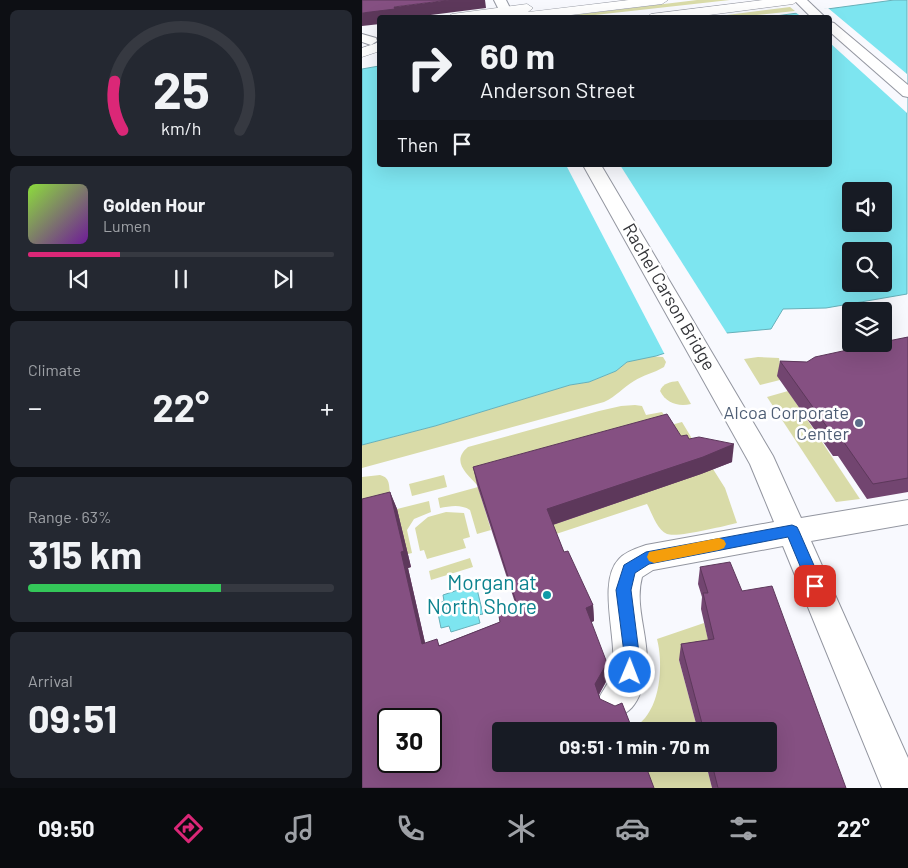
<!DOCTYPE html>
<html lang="en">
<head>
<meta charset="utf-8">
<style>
	:root { --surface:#171b24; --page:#242831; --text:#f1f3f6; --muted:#9ea1a6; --line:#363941; --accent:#db2777 }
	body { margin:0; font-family:Barlow,sans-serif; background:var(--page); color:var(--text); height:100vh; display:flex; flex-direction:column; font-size:19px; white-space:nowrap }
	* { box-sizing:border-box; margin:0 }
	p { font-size:16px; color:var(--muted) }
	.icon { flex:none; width:28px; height:28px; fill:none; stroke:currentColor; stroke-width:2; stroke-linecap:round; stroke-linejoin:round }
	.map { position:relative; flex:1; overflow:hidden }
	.side { display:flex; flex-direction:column; gap:10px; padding:10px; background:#0d0f14; width:362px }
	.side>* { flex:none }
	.banner { position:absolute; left:15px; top:15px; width:455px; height:152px; border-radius:5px; box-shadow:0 5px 20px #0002; background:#171b24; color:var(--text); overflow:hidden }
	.controls { position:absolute; left:480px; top:182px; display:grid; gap:10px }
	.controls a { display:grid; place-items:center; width:50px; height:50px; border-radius:5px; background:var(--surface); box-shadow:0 5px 20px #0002; font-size:25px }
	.speed { position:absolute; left:15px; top:708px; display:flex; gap:10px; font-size:25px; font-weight:700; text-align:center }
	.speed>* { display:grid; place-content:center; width:65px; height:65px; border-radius:50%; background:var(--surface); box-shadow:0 5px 20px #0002; line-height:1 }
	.speed .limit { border:2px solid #111; border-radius:8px; background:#fff; color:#111 }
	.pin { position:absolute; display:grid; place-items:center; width:42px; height:42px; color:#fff; margin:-21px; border-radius:10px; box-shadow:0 2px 8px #0006 }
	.me { position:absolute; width:55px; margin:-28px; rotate:1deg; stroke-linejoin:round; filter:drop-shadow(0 0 4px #0008) }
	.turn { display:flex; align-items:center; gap:18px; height:105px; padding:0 20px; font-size:22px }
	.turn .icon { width:65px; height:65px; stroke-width:2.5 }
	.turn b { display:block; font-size:35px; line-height:42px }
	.then { display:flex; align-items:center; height:48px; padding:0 20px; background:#0003; gap:10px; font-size:19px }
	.big { font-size:38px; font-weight:700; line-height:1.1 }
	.side .card { flex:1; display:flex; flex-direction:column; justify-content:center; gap:8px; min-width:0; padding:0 18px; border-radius:8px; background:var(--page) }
	.side .dial { align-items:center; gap:0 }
	.dial svg { height:130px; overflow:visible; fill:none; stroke:var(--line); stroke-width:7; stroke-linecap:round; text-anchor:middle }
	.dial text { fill:var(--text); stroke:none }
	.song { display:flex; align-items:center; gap:15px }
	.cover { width:60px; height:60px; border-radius:8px; background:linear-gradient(135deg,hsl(90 70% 55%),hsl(280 70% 35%)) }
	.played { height:5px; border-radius:2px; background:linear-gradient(90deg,var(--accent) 30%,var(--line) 30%) }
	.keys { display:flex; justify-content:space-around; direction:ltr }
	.heat { display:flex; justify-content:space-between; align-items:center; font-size:28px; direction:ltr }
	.charge { height:8px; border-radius:4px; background:linear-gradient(90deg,#34c759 63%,var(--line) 0) }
	.trip { position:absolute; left:130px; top:722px; width:285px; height:50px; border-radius:5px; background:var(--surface); box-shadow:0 5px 20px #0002; font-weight:700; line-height:50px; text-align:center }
	.tab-bar { display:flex; height:80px; justify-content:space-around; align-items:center; background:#090b0e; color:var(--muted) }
	.tab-bar .icon { width:35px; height:35px }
	.tab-bar .on { color:var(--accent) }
	.tab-bar b { font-size:22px; color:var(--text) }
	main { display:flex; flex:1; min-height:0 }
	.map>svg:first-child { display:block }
	.green { fill:#d9dba8 }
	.water { fill:#7de5f0; stroke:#67b0b9; fill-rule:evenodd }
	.pier { fill:#f8f9fe }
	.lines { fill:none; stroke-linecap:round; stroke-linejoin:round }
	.minor-casing { stroke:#9396a0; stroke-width:2 }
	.major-casing { stroke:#9396a0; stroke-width:1 }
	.minor { fill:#fff; fill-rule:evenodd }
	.major { fill:#fff; fill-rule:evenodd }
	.wall { fill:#724570 }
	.shaded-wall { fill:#5d385b }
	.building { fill:#855082; stroke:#5d385b; fill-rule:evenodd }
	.route { fill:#1a73e8; stroke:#114b97 }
	.slow { fill:#f59e0b }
	.service-dot { fill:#5c6f8a; stroke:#fff; stroke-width:2 }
	.culture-dot { fill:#0f9aa8; stroke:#fff; stroke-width:2 }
	.labels { text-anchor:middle; stroke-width:5; stroke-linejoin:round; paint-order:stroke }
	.street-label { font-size:18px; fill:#333438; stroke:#fff }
	.service-label { font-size:18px; fill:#4e5e75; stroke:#fff; text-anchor:end }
	.near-culture-label { font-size:21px; fill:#0d838f; stroke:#fff; text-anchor:end }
</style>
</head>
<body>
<main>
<section class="side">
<div class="card dial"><svg viewBox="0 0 100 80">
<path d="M14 69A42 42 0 1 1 86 69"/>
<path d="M14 69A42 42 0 0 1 9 39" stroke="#db2777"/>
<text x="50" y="56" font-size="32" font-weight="700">25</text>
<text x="50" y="72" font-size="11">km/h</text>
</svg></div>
<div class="card">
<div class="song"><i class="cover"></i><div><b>Golden Hour</b><p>Lumen</p></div></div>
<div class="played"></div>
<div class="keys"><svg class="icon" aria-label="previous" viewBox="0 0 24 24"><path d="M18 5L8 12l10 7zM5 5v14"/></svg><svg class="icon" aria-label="pause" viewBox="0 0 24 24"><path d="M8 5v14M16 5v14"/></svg><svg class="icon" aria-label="next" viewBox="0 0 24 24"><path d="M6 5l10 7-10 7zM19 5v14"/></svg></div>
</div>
<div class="card"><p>Climate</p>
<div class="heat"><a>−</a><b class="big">22°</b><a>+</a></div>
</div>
<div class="card"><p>Range · 63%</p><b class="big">315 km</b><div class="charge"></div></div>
<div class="card"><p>Arrival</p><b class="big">09:51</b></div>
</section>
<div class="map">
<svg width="546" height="788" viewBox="0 0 546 788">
	<rect width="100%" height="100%" fill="#f8f9fe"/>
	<g class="green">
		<path d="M335,0H368L215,17L187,18Z"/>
		<path d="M428,7L433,11L376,17H349Z"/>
		<path d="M287,356L301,357L304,362L302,367C292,373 281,375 272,381C260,388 255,396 242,402L0,468V445L73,426L208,385L227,382L254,371L265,362Z"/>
		<path d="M396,357L417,358L420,376H417L418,380L398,385L382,359Z"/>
		<path d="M316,381L329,404C316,407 304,403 298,391C301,383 308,382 316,381Z"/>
		<path d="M426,391L498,499L474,502L405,397Z"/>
		<path d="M273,405L280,406L284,415L300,412L309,425L320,422L335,447L304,431L115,485C104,473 89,461 106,447L237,411L259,406Z"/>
		<path d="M351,469L363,488L375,523C362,526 315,538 305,534C295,530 290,513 285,504L191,535L187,526Z"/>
		<path d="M18,475C30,478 26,488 29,497C30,501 33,505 35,509L67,501L69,512L52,519L45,530L50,553L46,554L0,517V477Z"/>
		<path d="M82,475L85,487L50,496L47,484Z"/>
		<path d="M116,487L129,530L115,534L108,510C99,504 88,506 78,508L76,498Z"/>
		<path d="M84,512L102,513L108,537L101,539L104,548L65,559L62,550L58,551L53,528L66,517Z"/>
		<path d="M108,558L111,567L69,580L67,571Z"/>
		<path d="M342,623L350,654L317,660L336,731H268C273,727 279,723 283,718C299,699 301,662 295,639Z"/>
		<path d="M278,764H344L350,788H287Z"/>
	</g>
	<g class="water">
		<path d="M532,0H545V294L464,308L421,309L409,329L365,333L294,356L265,362L254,371L227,382L208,385L73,426L0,445V69L17,66L18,165H468V18L406,17ZM489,191H521V224H489ZM489,251H521V284H489Z"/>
		<path d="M108,586L109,591L115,589L121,614L116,615L118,623L89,632L87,626L79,628L74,604L82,601L81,595Z"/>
	</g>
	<g class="pier">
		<path d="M466,8L545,74V113L468,43V18L440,17L433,12Z"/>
		<path d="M204,165H258L366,335L303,355Z"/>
	</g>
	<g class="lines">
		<defs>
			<g id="minor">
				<path d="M132,0H144L153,18H141Z"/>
				<path d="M432,0H445L464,18H450Z"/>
				<path d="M468,22L472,23L546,85V97L541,96L468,32Z"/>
				<path d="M0,34L14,38L15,41L9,45L0,42Z"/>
				<path d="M221,165H239L411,456L439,518L546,500V524L449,541L546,758V788H520L421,546L291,570L280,577C270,614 296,650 279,691C274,705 268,712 254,718L241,713L236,700C240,691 248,682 250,673C257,642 234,583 257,559C263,552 275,548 284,545L412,522L388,464Z"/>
			</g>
			<g id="major">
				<path d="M267,0H306L300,4L184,18H140L142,15L123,18H84L90,14L165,4L171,8L166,12Z"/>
				<path d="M401,0H437L431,4L324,18H283L289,14Z"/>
				<path d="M18,42V51L0,57V48Z"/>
			</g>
		</defs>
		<use href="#minor" class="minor-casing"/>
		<use href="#major" class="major-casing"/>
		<use href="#minor" class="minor"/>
		<use href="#major" class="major"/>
	</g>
	<g class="wall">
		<path d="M546,337V492L505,499L476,456H471L415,376L418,361L445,362Z"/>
		<path d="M319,436L327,439L370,462L339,474L191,525L202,552L231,605L232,621L229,622L246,678L237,695L238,699L0,788L28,492L35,509L49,567L46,568L63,643L78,645L138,622L155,609L115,485L111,467Z"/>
		<path d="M338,567L380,591L484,788H350L344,764H406V731H336L317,660L319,644L346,640L339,609L340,597L336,584Z"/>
	</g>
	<g class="shaded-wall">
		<path d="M87,0H123L124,8L45,18H18V24L0,26V13L32,7Z"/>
		<path d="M372,444L370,462L339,474L187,526L185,509Z"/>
		<path d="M28,492L35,509L49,567L46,568L67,660L60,644L39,552Z"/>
		<path d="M231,605L232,621L225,624L224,608Z"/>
		<path d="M245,663L246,678L234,699L233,684Z"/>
	</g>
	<g class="building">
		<path d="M0,0H87L32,7L33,9L0,13Z"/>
		<path d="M546,337V478L511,484L481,441H475L418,361L445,362L453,357L513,344H521V342Z"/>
		<path d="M305,414L319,436L325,435L327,439L337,437L372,444L341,457L185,509L202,552L206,551L231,605L224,608L245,663L233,684L238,699L253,706L260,703L271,731H139V764H283L292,788H0V499L28,492L42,551L39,552L60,644L75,639L77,646L138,622L137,616L156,608L111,467ZM26,719H69V761H26Z"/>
		<path d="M368,562L380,591L410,586L484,788H356L350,764H406V731H342L319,644L352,639L341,593H346L338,567Z"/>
	</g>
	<path class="route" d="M430,525L435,527L437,531L461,586L458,590L453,592L448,590L426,537L287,564L273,573L269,590L277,653L276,672L274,678L268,680L263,678L261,672L262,653L254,590L262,565L284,552Z"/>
	<path class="slow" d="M357,538L362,540L364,544L362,548L357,550L292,563L287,561L285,557L287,552Z"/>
	<circle class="service-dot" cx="497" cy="423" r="5"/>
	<circle class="culture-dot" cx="185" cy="595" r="5"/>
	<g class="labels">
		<g class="street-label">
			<text transform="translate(307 297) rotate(60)" y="6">Rachel Carson Bridge</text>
		</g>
		<g class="service-label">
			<text x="487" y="419">Alcoa Corporate<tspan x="487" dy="21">Center</tspan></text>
		</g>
		<g class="near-culture-label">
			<text x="175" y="590">Morgan at<tspan x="175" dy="24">North Shore</tspan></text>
		</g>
	</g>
</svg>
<div class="controls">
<a><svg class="icon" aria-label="sound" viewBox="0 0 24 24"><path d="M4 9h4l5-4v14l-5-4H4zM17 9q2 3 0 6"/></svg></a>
<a><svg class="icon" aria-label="search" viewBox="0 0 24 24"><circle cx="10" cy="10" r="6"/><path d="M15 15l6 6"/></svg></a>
<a><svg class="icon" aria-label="layers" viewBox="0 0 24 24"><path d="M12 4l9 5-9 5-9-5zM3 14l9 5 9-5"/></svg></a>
</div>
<div class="speed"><div class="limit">30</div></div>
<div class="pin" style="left:453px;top:586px;background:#d93025"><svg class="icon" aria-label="arrive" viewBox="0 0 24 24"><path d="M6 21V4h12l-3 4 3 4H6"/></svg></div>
<svg class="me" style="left:268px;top:672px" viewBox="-20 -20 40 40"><circle r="17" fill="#1a73e8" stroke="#fff" stroke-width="3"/><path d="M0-11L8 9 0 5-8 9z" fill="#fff"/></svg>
<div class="trip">09:51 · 1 min · 70 m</div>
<div class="banner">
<div class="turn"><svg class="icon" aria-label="right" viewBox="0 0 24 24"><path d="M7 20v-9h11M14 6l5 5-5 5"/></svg><div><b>60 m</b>Anderson Street</div></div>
<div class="then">Then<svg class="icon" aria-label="arrive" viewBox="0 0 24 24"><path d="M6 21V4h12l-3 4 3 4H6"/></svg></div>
</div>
</div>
</main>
<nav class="tab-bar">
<b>09:50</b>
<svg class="icon on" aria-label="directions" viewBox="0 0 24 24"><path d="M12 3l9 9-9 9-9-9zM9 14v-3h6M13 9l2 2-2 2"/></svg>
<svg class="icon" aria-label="music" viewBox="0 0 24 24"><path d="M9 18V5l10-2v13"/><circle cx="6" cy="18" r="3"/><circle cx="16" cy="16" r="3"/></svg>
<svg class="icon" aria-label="phone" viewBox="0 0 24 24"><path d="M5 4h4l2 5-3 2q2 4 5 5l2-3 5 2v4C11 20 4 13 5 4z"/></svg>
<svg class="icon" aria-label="climate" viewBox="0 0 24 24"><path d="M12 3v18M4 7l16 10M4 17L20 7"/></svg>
<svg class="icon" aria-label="car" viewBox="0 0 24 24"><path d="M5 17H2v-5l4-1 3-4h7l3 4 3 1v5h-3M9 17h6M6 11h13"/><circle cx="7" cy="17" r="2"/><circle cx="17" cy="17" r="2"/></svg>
<svg class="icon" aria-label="filters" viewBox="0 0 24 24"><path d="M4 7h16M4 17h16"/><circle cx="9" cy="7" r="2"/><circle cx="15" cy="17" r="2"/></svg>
<b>22°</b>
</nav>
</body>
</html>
